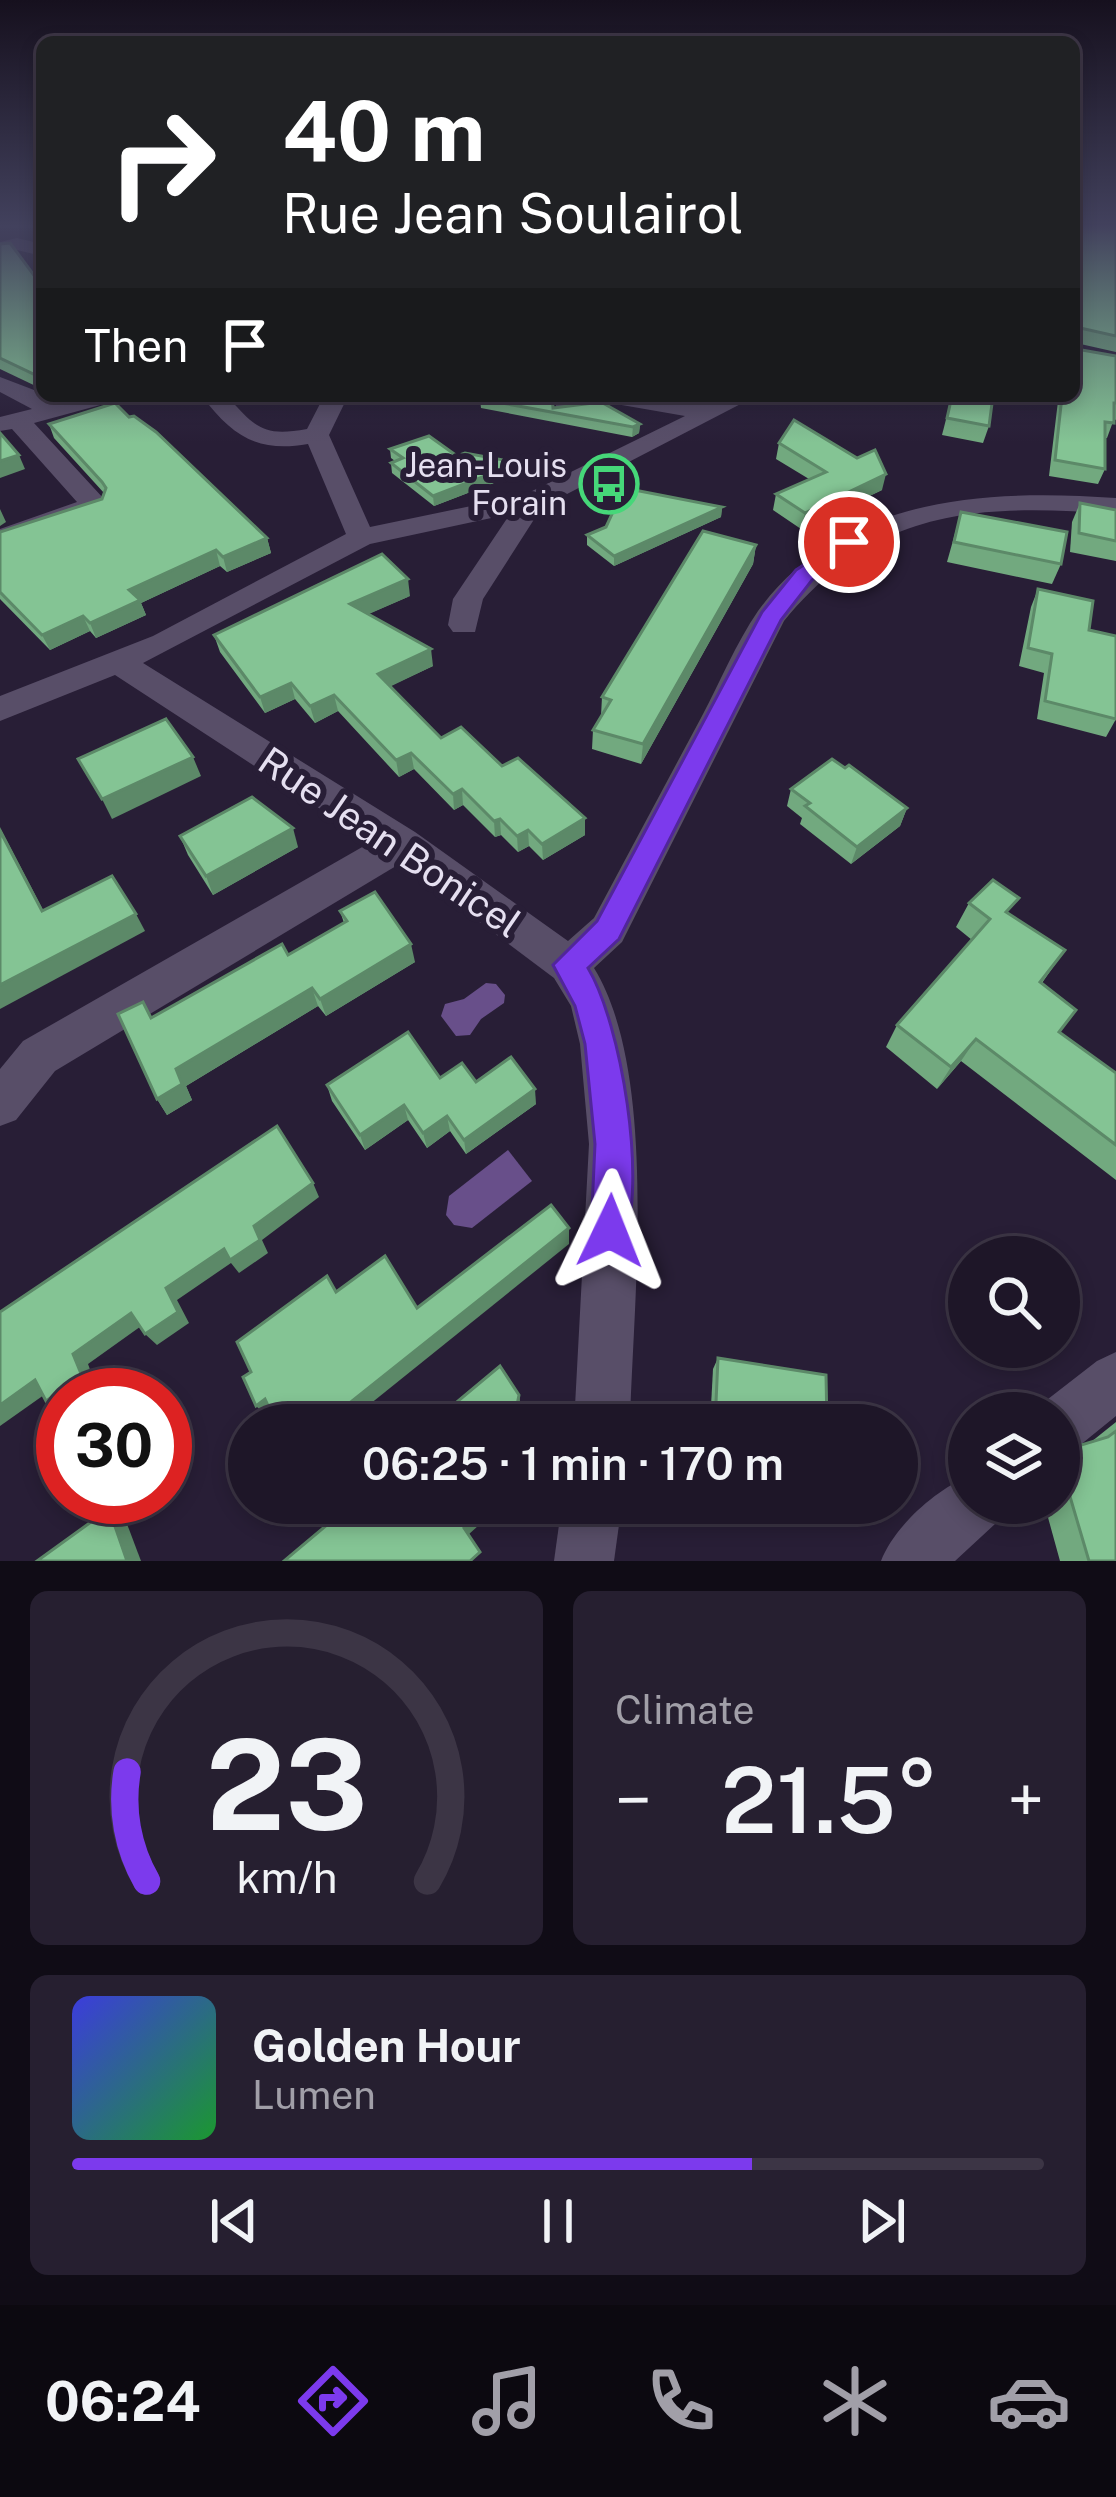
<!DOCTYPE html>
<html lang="en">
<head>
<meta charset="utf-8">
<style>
	:root { --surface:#1e1628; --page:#261f30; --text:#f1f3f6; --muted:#a19fa8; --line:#3c3545; --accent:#7c3aed }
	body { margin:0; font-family:"Public Sans",sans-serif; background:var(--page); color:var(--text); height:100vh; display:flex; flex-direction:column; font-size:45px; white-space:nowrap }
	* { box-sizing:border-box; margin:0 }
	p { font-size:39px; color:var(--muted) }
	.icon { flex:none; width:66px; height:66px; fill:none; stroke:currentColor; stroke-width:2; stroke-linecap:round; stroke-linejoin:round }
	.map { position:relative; height:1561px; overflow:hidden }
	.panel { display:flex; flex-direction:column; gap:30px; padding:30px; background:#100c16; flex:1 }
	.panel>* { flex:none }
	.hud { position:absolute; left:36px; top:36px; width:1044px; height:366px; border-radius:18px; box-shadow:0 6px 18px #0003,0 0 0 3px var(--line); background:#202124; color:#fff; overflow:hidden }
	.fabs { position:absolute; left:948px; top:1236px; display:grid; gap:24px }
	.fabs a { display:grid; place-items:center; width:132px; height:132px; border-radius:50%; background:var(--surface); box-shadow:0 6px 18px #0003,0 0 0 3px var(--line); font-size:60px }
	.speed { position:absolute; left:36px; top:1368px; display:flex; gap:24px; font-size:60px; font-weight:700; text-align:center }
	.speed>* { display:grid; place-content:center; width:156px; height:156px; border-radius:50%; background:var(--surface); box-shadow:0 6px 18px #0003,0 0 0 3px var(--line); line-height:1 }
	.speed .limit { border:18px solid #d22; background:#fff; color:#111 }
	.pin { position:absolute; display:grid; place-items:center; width:102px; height:102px; color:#fff; margin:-51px; border:6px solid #fff; border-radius:50%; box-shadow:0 3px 12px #0007 }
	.me { position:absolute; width:132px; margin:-66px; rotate:2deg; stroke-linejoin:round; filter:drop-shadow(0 0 9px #0008) }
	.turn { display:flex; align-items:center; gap:42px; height:252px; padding:0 48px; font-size:54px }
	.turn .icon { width:156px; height:156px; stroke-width:2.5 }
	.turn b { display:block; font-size:84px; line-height:102px }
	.then { display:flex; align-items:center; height:114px; padding:0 48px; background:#0003; gap:24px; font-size:45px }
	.big { font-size:90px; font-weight:600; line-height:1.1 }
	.panel .card { flex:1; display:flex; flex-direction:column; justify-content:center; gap:18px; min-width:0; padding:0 42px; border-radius:18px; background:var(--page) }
	.panel .dial { align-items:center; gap:0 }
	.dial svg { height:312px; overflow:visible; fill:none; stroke:var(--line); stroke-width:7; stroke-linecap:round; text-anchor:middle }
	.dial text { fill:var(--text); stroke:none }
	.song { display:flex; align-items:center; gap:36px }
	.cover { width:144px; height:144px; border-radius:18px; background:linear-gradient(135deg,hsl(240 70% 55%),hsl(130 70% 35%)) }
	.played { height:12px; border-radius:6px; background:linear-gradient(90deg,var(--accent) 70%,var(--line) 70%) }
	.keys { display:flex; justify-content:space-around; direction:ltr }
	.heat { display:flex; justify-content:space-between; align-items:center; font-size:66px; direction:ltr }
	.panel .tiles { flex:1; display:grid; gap:30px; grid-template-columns:1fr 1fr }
	.card:last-child { grid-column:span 2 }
	.trip { position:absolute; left:228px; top:1404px; width:690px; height:120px; border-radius:60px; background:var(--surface); box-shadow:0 6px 18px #0003,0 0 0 3px var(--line); font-weight:600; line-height:120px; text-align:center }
	.tabs { display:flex; height:192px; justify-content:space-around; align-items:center; background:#0c0910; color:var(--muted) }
	.tabs .icon { width:84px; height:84px }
	.tabs .selected { color:var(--accent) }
	.tabs b { font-size:54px; color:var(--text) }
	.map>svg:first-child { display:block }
	.water { fill:#684f8a }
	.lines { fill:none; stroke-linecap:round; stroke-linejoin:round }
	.street { fill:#584e68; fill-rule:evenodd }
	.wall { fill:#72a97f }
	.shaded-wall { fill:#5c8968 }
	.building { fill:#84c494; stroke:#5c8968; stroke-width:3 }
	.route { fill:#7c3aed; stroke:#51269a; stroke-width:3 }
	.labels { text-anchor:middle; stroke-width:12; stroke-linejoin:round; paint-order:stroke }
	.far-poi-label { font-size:33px; fill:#e5dff0; stroke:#281e36; text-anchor:end }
	.street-label { font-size:39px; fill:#e5dff0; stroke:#281e36 }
</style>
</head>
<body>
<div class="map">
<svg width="1116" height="1561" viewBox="0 0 1116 1561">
	<rect width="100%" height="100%" fill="#281e36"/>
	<g class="water">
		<path d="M486,983L496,984L505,995L504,1003L481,1019L470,1035L456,1036L441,1016L445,1004L464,999Z"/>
		<path d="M508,1150L532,1181L472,1228L454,1225L446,1215L449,1196Z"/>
	</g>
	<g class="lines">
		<g class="street">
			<path d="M17,238L42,244V256L17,250L0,254V242Z"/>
			<path d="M0,377L42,393L52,403L79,396H119L115,401L34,423L104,499L108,505L104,511L0,547V529L77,502L12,429L0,431V417L32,409L0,392Z"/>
			<path d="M202,396H227C256,428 263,437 307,429L324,396H348L329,435L370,527L524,495L685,416L616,404L556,414V404L576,396H661L706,405L725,396H756L542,507L483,599L475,632H453L448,625L453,599L510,514L370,544L143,663L415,832L568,941L594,918C630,851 666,783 702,716C720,682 736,643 758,611C842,496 986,489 1116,498V514C978,504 878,507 784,621L622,942L594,968C659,1074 633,1300 630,1425H574L589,1144L580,1044L571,1006L554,978L401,863L55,1071L16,1120L0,1126V1069L23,1041L371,842L115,675L0,721V696L153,636L346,534L308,444C258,453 232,436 202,396Z"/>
			<path d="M1116,1352V1416L1079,1446L1059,1454V1413H1036L1039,1406L1097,1361Z"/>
			<path d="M969,1476V1503H1004L995,1524L955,1561H881C894,1527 935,1490 969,1476Z"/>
			<path d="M562,1503H622L614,1561H554Z"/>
		</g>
	</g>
	<g class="wall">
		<path d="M1074,225H1116V352L1076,343V349L1116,356V420L1114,419L1107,438H1105V469L1098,484L1049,476L1058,401L1029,396H1074Z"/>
		<path d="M0,244L42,286V389L0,369Z"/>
		<path d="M482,396H565L553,401V408L640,424L639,433L632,437L481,408L480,399Z"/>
		<path d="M952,396L989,426L983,443L942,435Z"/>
		<path d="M129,417L267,538L271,553L227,572L220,566L141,603L146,615L96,638L90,631L50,650L0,599V532L102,499L104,493L54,438L49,424Z"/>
		<path d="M779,443L857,458L882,490L801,529L773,510L776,494L809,479L776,459Z"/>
		<path d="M390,449L457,456L520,473L434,506L392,473L391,463L395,461L391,458Z"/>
		<path d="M1080,503L1116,510V561L1070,552L1072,522Z"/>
		<path d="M722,507L721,517L614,566L587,545V535Z"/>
		<path d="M961,512L1061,564L1052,584L947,562Z"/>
		<path d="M756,545L753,564L641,764L592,749L593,730L601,716L602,697Z"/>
		<path d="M1038,589L1116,719L1106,737L1037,719L1044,673L1019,666L1031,607Z"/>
		<path d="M410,596L368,614L433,666L390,686L441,738L502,766L585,835L543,860L529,846L518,852L501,835L495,837L463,805L454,810L414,769L399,777L338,711L315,723L295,699L265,713L220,652L214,635Z"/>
		<path d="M791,789L907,808L900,826L851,864L800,824L802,818L787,806Z"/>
		<path d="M180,836L298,847L213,895L188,855Z"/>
		<path d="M969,903L1010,914L1065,950L1042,983L1059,1032L1116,1073V1180L961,1061L937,1089L886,1047L897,1025L972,940L956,927Z"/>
		<path d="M340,911L415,962L326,1016L318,1006L186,1086L192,1100L167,1115L157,1099L153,1017L288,955L344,923Z"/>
		<path d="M440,1078L476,1082L536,1104L466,1154L450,1131L427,1148L408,1120L365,1150L332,1101L327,1085Z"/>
		<path d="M718,1358L827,1425H710L713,1369Z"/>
		<path d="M1116,1422V1561H1060L1044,1503H1059V1455L1091,1442Z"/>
	</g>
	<g class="shaded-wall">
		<path d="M640,424L639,433L632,437L633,427Z"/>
		<path d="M19,455L25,469L0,478V461Z"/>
		<path d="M519,463L520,473L434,506L433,496Z"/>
		<path d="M886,474L882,490L801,529L805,513Z"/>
		<path d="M722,507L721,517L614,566V556Z"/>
		<path d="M0,509L6,522L0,526Z"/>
		<path d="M267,538L271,553L227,572L223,557Z"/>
		<path d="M756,545L753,564L641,764L643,744Z"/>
		<path d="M216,550L220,566L141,603L146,615L96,638L90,623L129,590Z"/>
		<path d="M408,579L410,596L353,621L350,604Z"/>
		<path d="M83,616L90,631L50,650L42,635Z"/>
		<path d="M431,649L433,666L381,691L378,674Z"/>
		<path d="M291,683L295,699L265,713L260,697Z"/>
		<path d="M334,695L338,711L315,723L310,706Z"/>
		<path d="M411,753L414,769L399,777L396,760Z"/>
		<path d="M193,757L201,776L112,819L102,799Z"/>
		<path d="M462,789L463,805L454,810L453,794Z"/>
		<path d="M907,808L900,826L851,864L857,847Z"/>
		<path d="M585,818V835L543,860L542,844Z"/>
		<path d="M500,819L501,835L495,837L494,821Z"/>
		<path d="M0,827L53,929L42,911L0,831Z"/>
		<path d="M293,828L298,847L213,895L206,876Z"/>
		<path d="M528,830L529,846L518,852L517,836Z"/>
		<path d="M136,914L145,931L0,1009V985Z"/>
		<path d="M411,944L415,962L326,1016L320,999Z"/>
		<path d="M312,988L318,1006L186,1086L192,1100L167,1115L157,1099L176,1069Z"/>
		<path d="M976,1039L961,1061L937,1089L951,1067Z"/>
		<path d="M535,1089L536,1104L466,1154L464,1140Z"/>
		<path d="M404,1105L408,1120L365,1150L360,1135Z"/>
		<path d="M447,1116L450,1131L427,1148L423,1133Z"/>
		<path d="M313,1183L319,1197L262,1240L268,1253L239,1273L231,1263L177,1300L189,1323L157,1345L145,1334L166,1288Z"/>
		<path d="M569,1228V1244L344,1425H322Z"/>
		<path d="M131,1313L144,1324L88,1364L96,1386L83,1395H63L62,1411L46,1401L73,1354Z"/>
		<path d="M35,1380L51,1390L0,1426V1405Z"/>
		<path d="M519,1395L521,1407L517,1425H513Z"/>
		<path d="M265,1399L276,1411L268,1417L256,1406Z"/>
		<path d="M486,1508L489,1516L468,1535L464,1528Z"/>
		<path d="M109,1509L124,1516L141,1561H127Z"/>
	</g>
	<g class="building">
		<path d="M1074,225H1116V336L1080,328L1075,333L1076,349L1116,356V403H1114V423L1105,422V469L1055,460L1062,396H1074Z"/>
		<path d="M10,243L42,286V289L37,291L42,295V378L0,358V244Z"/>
		<path d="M482,396H552L553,408L601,402L640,424L633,427L480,399Z"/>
		<path d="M952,396H993L989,426L947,418Z"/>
		<path d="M115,403L129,417L134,416L156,432L267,538L223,557L216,550L129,590L140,600L90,623L83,616L42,635L0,592V532L102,499L106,488L102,482L49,424Z"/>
		<path d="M794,420L857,458L875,450L886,474L805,513L776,494L826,472L779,443Z"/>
		<path d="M0,433L19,455L0,461Z"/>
		<path d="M429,436L457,456L465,453L519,463L433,496L391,463L403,458L390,449Z"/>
		<path d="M624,488L722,507L614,556L587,535L606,527Z"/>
		<path d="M1080,503L1116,510V541L1079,533Z"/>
		<path d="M961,512L1067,532L1061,564L954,542Z"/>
		<path d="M703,531L756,545L643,744L593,730L611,700L602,697Z"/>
		<path d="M382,554L408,579L350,604L431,649L378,674L441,738L461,727L502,766L518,758L585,818L542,844L528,830L517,836L500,819L494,821L462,789L453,794L411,753L396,760L334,695L310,706L291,683L260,697L214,635Z"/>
		<path d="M1038,589L1093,601L1089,630L1116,636V719L1045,701L1052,654L1028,648Z"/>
		<path d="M166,719L193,757L102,799L78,759Z"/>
		<path d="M832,759L845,768L849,765L907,808L857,847L805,806L810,803L791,789Z"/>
		<path d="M252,797L293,828L206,876L180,836Z"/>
		<path d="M0,831L42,911L112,876L136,914L0,985Z"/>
		<path d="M993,880L1019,898L1006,912L1065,950L1040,982L1076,1010L1059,1032L1116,1073V1145L976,1039L951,1067L897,1025L990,919L969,903Z"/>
		<path d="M375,892L411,944L320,999L312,988L176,1069L182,1084L157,1099L118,1014L143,1002L151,1018L282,944L288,955L347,921L340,911Z"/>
		<path d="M408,1032L440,1078L462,1063L476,1082L511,1057L535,1089L464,1140L447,1116L423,1133L404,1105L360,1135L327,1085Z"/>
		<path d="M277,1126L313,1183L254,1226L260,1240L230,1260L224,1249L166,1288L178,1312L145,1334L131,1313L73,1354L82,1376L46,1401L35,1380L0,1405V1312Z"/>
		<path d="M551,1205L569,1228L322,1425H277L265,1399L256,1406L243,1377L251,1372L237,1342L327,1276L336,1292L385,1256L417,1308Z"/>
		<path d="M718,1358L826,1375L827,1425H715Z"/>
		<path d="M500,1366L519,1395L513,1425H445L452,1420L446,1411Z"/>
		<path d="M1116,1431V1561H1089L1061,1466L1081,1445L1108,1437Z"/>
		<path d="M353,1503H483L486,1508L464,1528L480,1552L470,1561H284Z"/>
		<path d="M109,1509L127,1561H37Z"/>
	</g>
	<linearGradient id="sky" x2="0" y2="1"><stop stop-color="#16101e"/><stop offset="0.51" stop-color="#42415d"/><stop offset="1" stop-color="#42415d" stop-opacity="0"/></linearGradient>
	<rect width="1116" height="443" fill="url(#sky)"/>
	<path class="route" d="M849,536L860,542L857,547L812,580L781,620L619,939L588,968C621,1023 648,1184 623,1244L610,1250L596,1244L591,1231L595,1144L585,1044L575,1006L553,965L597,921L762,612L796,570Z"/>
	<defs>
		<symbol id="bus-ring" viewBox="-11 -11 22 22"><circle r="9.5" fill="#281e36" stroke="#46d779" stroke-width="1.5"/><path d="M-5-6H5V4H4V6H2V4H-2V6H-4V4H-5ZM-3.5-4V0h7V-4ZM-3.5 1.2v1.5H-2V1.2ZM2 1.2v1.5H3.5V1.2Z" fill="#46d779"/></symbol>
	</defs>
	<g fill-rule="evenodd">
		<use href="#bus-ring" x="576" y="451" width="66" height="66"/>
	</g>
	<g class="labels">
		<g class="far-poi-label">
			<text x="567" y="477">Jean-Louis<tspan x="567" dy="38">Forain</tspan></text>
		</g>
		<g class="street-label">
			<text transform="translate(390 842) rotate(34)" y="14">Rue Jean Bonicel</text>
		</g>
	</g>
</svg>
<div class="fabs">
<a><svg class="icon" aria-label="search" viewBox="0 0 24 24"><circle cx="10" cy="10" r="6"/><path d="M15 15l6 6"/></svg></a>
<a><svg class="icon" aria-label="layers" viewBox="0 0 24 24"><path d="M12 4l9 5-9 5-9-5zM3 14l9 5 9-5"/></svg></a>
</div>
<div class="speed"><div class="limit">30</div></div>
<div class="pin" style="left:849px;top:542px;background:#d93025"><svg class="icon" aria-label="arrive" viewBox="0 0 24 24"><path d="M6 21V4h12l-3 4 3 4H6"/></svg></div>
<svg class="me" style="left:610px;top:1231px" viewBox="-20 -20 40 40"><path d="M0-17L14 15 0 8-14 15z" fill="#7c3aed" stroke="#fff" stroke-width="4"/></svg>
<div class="trip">06:25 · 1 min · 170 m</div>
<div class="hud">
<div class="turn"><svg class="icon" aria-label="right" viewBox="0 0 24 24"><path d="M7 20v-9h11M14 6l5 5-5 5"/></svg><div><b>40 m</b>Rue Jean Soulairol</div></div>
<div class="then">Then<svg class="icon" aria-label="arrive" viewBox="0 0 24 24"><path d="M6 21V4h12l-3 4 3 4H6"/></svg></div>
</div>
</div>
<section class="panel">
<div class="tiles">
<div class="card dial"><svg viewBox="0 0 100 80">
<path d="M14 69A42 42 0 1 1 86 69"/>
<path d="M14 69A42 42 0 0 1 9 41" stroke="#7c3aed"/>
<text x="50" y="56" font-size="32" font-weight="700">23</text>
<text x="50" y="72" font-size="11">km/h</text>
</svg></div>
<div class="card"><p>Climate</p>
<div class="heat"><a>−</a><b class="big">21.5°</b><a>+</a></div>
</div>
<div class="card">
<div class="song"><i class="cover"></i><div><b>Golden Hour</b><p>Lumen</p></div></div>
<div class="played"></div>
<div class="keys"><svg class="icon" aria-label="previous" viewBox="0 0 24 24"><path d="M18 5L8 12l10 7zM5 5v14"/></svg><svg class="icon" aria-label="pause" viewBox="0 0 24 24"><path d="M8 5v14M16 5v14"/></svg><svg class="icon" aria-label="next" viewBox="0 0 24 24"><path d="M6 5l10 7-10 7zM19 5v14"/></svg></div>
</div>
</div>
</section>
<nav class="tabs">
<b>06:24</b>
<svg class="icon selected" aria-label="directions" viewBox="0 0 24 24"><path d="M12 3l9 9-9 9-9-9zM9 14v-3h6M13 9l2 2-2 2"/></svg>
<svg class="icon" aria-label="music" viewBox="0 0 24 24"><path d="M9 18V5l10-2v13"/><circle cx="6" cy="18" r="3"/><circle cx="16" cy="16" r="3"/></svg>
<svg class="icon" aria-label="phone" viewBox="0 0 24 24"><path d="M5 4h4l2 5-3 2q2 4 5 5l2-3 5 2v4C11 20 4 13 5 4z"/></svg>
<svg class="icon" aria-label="climate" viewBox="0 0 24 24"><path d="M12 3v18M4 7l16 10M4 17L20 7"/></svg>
<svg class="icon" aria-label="car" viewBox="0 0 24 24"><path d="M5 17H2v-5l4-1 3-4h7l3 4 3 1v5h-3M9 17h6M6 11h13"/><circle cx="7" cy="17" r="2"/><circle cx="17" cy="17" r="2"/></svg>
</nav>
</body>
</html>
